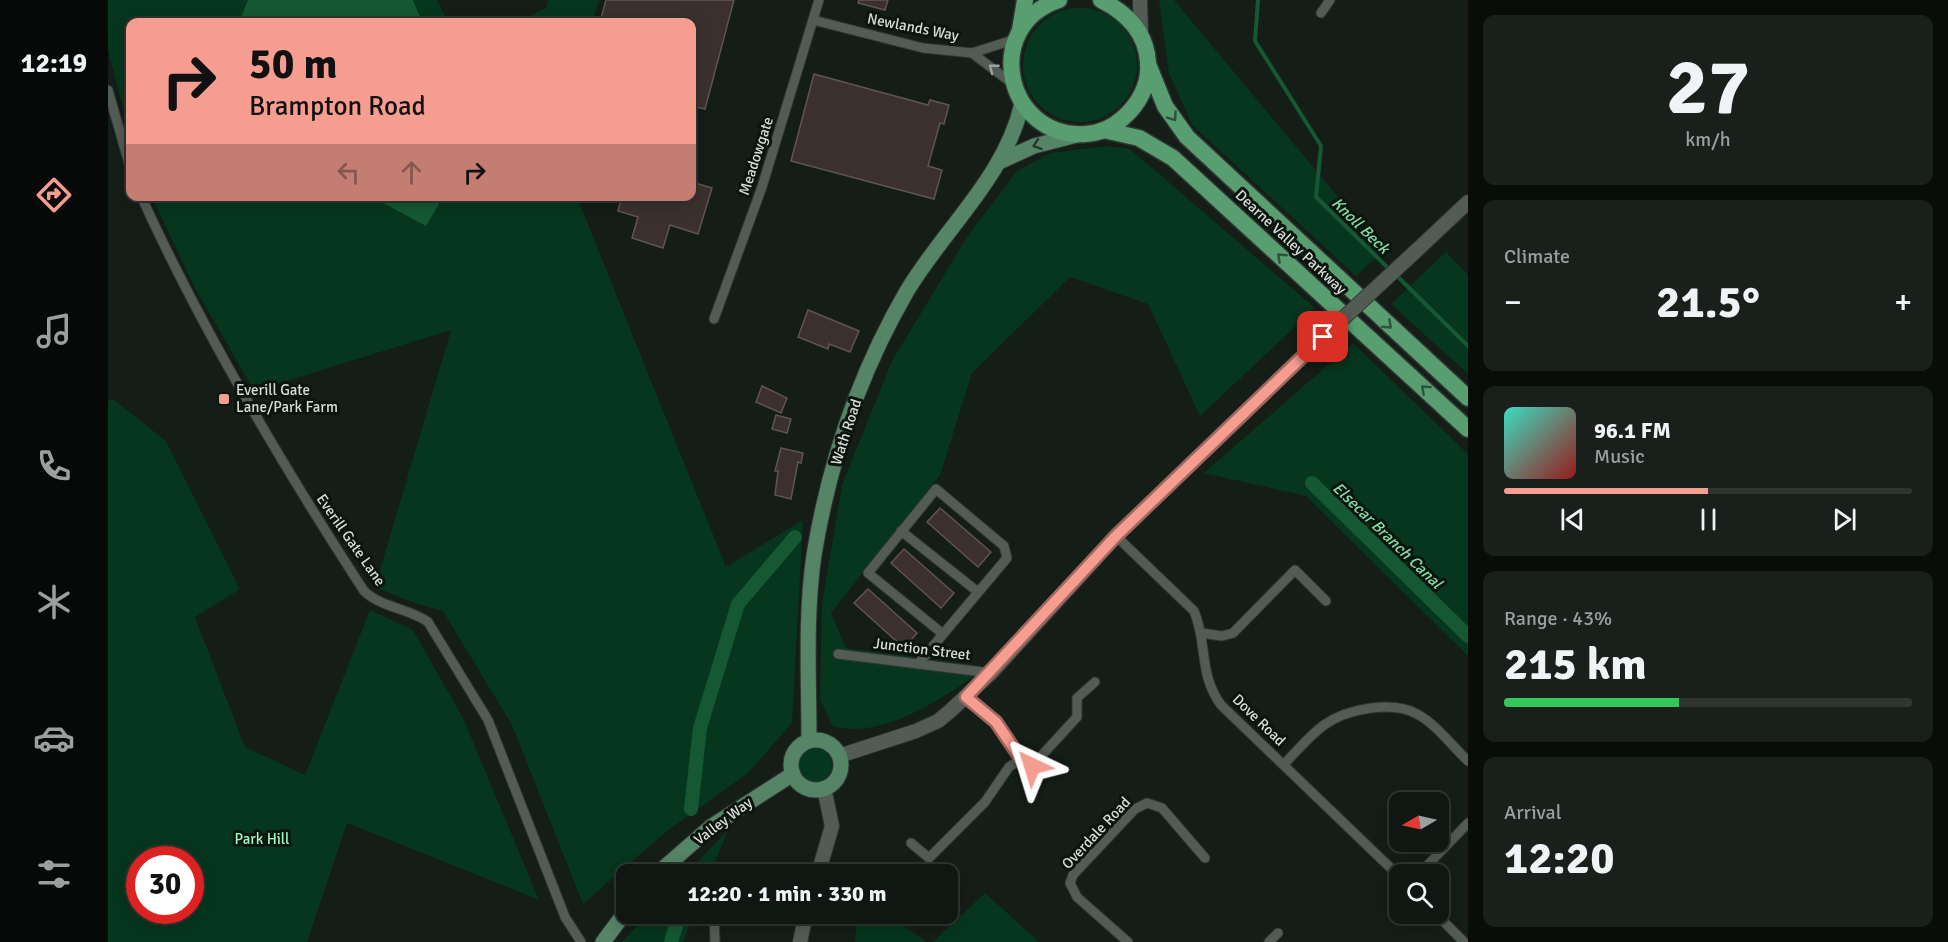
<!DOCTYPE html>
<html lang="en">
<head>
<meta charset="utf-8">
<style>
	:root { --surface:#101611; --page:#191f1a; --text:#f1f3f6; --muted:#9c9f9f; --line:#303531; --accent:#f59d90 }
	body { margin:0; font-family:Signika,sans-serif; background:var(--page); color:var(--text); height:100vh; display:flex; flex-direction:column; font-size:22px; white-space:nowrap }
	* { box-sizing:border-box; margin:0 }
	p { font-size:20px; color:var(--muted) }
	.icon { flex:none; width:33px; height:33px; fill:none; stroke:currentColor; stroke-width:2; stroke-linecap:round; stroke-linejoin:round }
	.map { position:relative; flex:1; overflow:hidden }
	.panel { display:flex; flex-direction:column; gap:15px; padding:15px; background:#090c09; width:480px }
	.panel>* { flex:none }
	.banner { position:absolute; left:18px; top:18px; width:570px; height:183px; border-radius:12px; box-shadow:0 3px 15px #0003,0 0 0 2px var(--line); background:#f59d90; color:#111; overflow:hidden }
	.needle { width:39px; rotate:261deg }
	.fabs { position:absolute; left:1281px; top:792px; display:grid; gap:12px }
	.fabs a { display:grid; place-items:center; width:60px; height:60px; border-radius:12px; background:var(--surface); box-shadow:0 3px 15px #0003,0 0 0 2px var(--line); font-size:30px }
	.speed { position:absolute; left:18px; top:846px; display:flex; gap:12px; font-size:30px; font-weight:700; text-align:center }
	.speed>* { display:grid; place-content:center; width:78px; height:78px; border-radius:50%; background:var(--surface); box-shadow:0 3px 15px #0003,0 0 0 2px var(--line); line-height:1 }
	.speed .limit { border:9px solid #d22; background:#fff; color:#111 }
	.pin { position:absolute; display:grid; place-items:center; width:51px; height:51px; color:#fff; margin:-26px; border-radius:12px; box-shadow:0 3px 9px #0006 }
	.me { position:absolute; width:66px; margin:-33px; rotate:319deg; stroke-linejoin:round; filter:drop-shadow(0 0 4px #0008) }
	.turn { display:flex; align-items:center; gap:21px; height:126px; padding:0 24px; font-size:27px }
	.turn .icon { width:78px; height:78px; stroke-width:2.5 }
	.turn b { display:block; font-size:42px; line-height:51px }
	.lanes { display:flex; align-items:center; height:57px; padding:0 24px; background:#0003; justify-content:center; gap:30px; direction:ltr }
	.lanes .off { opacity:.35 }
	.big { font-size:45px; font-weight:700; line-height:1.1 }
	.panel .widget { flex:1; display:flex; flex-direction:column; justify-content:center; gap:9px; min-width:0; padding:0 21px; border-radius:12px; background:var(--page) }
	.panel .dial { align-items:center; gap:0 }
	.dial b { font-size:78px; line-height:1 }
	.song { display:flex; align-items:center; gap:18px }
	.cover { width:72px; height:72px; border-radius:9px; background:linear-gradient(135deg,hsl(170 70% 55%),hsl(0 70% 35%)) }
	.played { height:6px; border-radius:3px; background:linear-gradient(90deg,var(--accent) 50%,var(--line) 50%) }
	.keys { display:flex; justify-content:space-around; direction:ltr }
	.heat { display:flex; justify-content:space-between; align-items:center; font-size:33px; direction:ltr }
	.charge { height:9px; border-radius:4px; background:linear-gradient(90deg,#34c759 43%,var(--line) 0) }
	.trip { position:absolute; left:508px; top:864px; width:342px; height:60px; border-radius:12px; background:var(--surface); box-shadow:0 3px 15px #0003,0 0 0 2px var(--line); font-weight:700; line-height:60px; text-align:center }
	main { display:flex; flex:1; min-height:0 }
	.tabs { display:flex; flex-direction:column; width:108px; justify-content:space-around; align-items:center; background:#060907; color:var(--muted) }
	.tabs .icon { width:42px; height:42px }
	.tabs .active { color:var(--accent) }
	.tabs b { font-size:27px; color:var(--text) }
	.map>svg:first-child { display:block }
	.green { fill:#06361d; fill-rule:evenodd }
	.water { fill:#155833 }
	.lines { fill:none; stroke-linecap:round; stroke-linejoin:round }
	.stream { stroke:#155833; stroke-width:4 }
	.canal { stroke:#155833; stroke-width:14 }
	.building { fill:#3b302e; stroke:#605452; stroke-width:1.5 }
	.street-casing { stroke:#313633; stroke-width:11 }
	.secondary-casing { stroke:#313633; stroke-width:16 }
	.primary-casing { stroke:#313633; stroke-width:17 }
	.highway-casing { stroke:#313633; stroke-width:19 }
	.street { stroke:#525c55; stroke-width:9 }
	.secondary { stroke:#525c55; stroke-width:14 }
	.primary { stroke:#568466; stroke-width:15 }
	.highway { stroke:#589e71; stroke-width:16 }
	.secondary-bridge-casing { stroke:#313633; stroke-width:16; stroke-linecap:butt }
	.secondary-bridge { stroke:#525c55; stroke-width:14 }
	.oneway { stroke:#9ba39e }
	.oneway2 { stroke:#2e523b }
	.oneway3 { stroke:#263b2d }
	.route-casing { stroke:#9f665e; stroke-width:15 }
	.route { stroke:#f59d90; stroke-width:10 }
	.poi-dot { fill:#f59d90; stroke:#0c140e; stroke-width:2 }
	.labels { text-anchor:middle; stroke-width:6; stroke-linejoin:round; paint-order:stroke }
	.street-label { font-size:15px; fill:#d7ddd9; stroke:#0c140e }
	.poi-label { font-size:15px; fill:#d7ddd9; stroke:#0c140e; text-anchor:start }
	.park-label { font-size:15px; fill:#9ffabf; stroke:#0c140e }
	.water-label { font-size:16px; font-style:italic; fill:#83dda3; stroke:#0c140e }
</style>
</head>
<body>
<main>
<nav class="tabs">
<b>12:19</b>
<svg class="icon active" aria-label="directions" viewBox="0 0 24 24"><path d="M12 3l9 9-9 9-9-9zM9 14v-3h6M13 9l2 2-2 2"/></svg>
<svg class="icon" aria-label="music" viewBox="0 0 24 24"><path d="M9 18V5l10-2v13"/><circle cx="6" cy="18" r="3"/><circle cx="16" cy="16" r="3"/></svg>
<svg class="icon" aria-label="phone" viewBox="0 0 24 24"><path d="M5 4h4l2 5-3 2q2 4 5 5l2-3 5 2v4C11 20 4 13 5 4z"/></svg>
<svg class="icon" aria-label="climate" viewBox="0 0 24 24"><path d="M12 3v18M4 7l16 10M4 17L20 7"/></svg>
<svg class="icon" aria-label="car" viewBox="0 0 24 24"><path d="M5 17H2v-5l4-1 3-4h7l3 4 3 1v5h-3M9 17h6M6 11h13"/><circle cx="7" cy="17" r="2"/><circle cx="17" cy="17" r="2"/></svg>
<svg class="icon" aria-label="filters" viewBox="0 0 24 24"><path d="M4 7h16M4 17h16"/><circle cx="9" cy="7" r="2"/><circle cx="15" cy="17" r="2"/></svg>
</nav>
<div class="map">
<svg width="1360" height="942" viewBox="0 0 1360 942">
	<rect width="100%" height="100%" fill="#151d17"/>
	<g class="green">
		<path d="M0,0H140L131,22H22V136L0,49Z"/>
		<path d="M305,0H329L340,22H314Z"/>
		<path d="M440,0H491L484,22H409L438,8Z"/>
		<path d="M1051,0H1066L1275,251L1248,276L1084,125L1061,73Z"/>
		<circle cx="972" cy="65" r="57"/>
		<path d="M1000,146L1022,149L1207,308L1092,416L1040,304L962,277L864,373L832,475L723,613L738,648L880,667C839,695 776,741 725,726L712,700L714,604L734,485L784,361L859,237L909,171L942,153Z"/>
		<path d="M44,197H264L318,225L331,204L328,197H469L618,567L695,520L684,723L640,773L559,831L475,904L404,725L335,611L309,604L267,587L343,330L146,391L87,288Z"/>
		<path d="M1338,252L1360,275V374L1283,304Z"/>
		<path d="M1245,343L1360,454V656L1198,496L1096,473Z"/>
		<path d="M5,399L58,441L132,589L87,617L137,747L197,775L262,610L305,630L355,718L431,900L239,823L199,942H0V401ZM32,860H82V910H32Z"/>
		<circle cx="707" cy="765" r="17"/>
		<path d="M620,830L602,874H578Z"/>
		<path d="M877,893L931,942H825Z"/>
		<path d="M541,914H586L575,942H514Z"/>
		<path d="M750,914H777L819,942H747Z"/>
	</g>
	<g class="water">
		<path d="M140,0H305L314,22H131Z"/>
		<path d="M264,197H328L331,204L318,226Z"/>
	</g>
	<g class="lines">
		<g class="stream">
			<path d="M1150,0L1147,41L1213,146L1208,197L1282,270"/>
			<path d="M1288,275L1360,346"/>
		</g>
		<g class="canal">
			<path d="M1204,483L1360,636"/>
			<path d="M583,809L592,728L630,604L687,537"/>
			<path d="M563,942L572,914"/>
		</g>
	</g>
	<g class="building">
		<path d="M498,0H626L597,109L584,106V22H492Z"/>
		<path d="M751,0H780L777,10L750,3Z"/>
		<path d="M706,74L820,105L822,100L841,105L836,124L832,123L820,166L834,170L826,199L683,161Z"/>
		<path d="M584,182L604,188L590,234L562,225L555,248L524,238L530,217L510,211L514,196H584Z"/>
		<path d="M700,310L751,331L742,352L721,344L720,349L690,337Z"/>
		<path d="M654,386L679,398L673,413L648,402Z"/>
		<path d="M668,415L683,419L679,433L664,429Z"/>
		<path d="M673,448L695,453L693,463L690,462L683,499L667,495L670,471H667Z"/>
		<path d="M832,508L883,552L870,567L819,522Z"/>
		<path d="M796,549L846,593L833,608L783,563Z"/>
		<path d="M760,589L809,633L796,648L746,603Z"/>
	</g>
	<g class="lines">
		<defs>
			<g id="street">
				<path d="M1213,13L1222,0"/>
				<path d="M705,20L815,48L864,53L908,39"/>
				<path d="M864,53L905,84"/>
				<path d="M0,90L22,167"/>
				<path d="M33,196C96,334 174,465 256,591C274,608 300,608 320,622L380,720L457,917L473,942"/>
				<path d="M606,319L654,187L711,0"/>
				<path d="M793,531L870,592"/>
				<path d="M1008,536L1086,611C1100,644 1090,673 1113,705L1292,877"/>
				<path d="M1093,633L1114,636L1125,633L1187,570L1218,601"/>
				<path d="M730,654L883,673"/>
				<path d="M810,664L899,558L896,546L828,489L760,573L835,634"/>
				<path d="M858,697L888,722L913,759"/>
				<path d="M913,759L924,766L969,717V698L987,682"/>
				<path d="M1176,764C1189,751 1201,736 1216,725C1238,709 1284,700 1309,714C1328,724 1344,746 1360,761"/>
				<path d="M803,843L821,858L877,802L901,767L913,759"/>
				<path d="M1311,874L1360,823"/>
				<path d="M606,914L607,942"/>
				<path d="M1328,914L1356,942"/>
				<path d="M1020,942L969,897L962,883L965,875L1027,809L1039,803L1054,808L1097,858"/>
				<path d="M1161,942L1170,933"/>
			</g>
			<g id="secondary">
				<path d="M1032,0L1033,35"/>
				<path d="M1309,250L1360,202"/>
				<path d="M731,756L808,731L830,721L841,712L883,673L1008,536L1215,337"/>
				<path d="M710,874L724,826L716,788"/>
				<path d="M692,942L698,914"/>
			</g>
			<g id="primary">
				<path d="M891,162L926,146L969,135"/>
				<circle cx="708" cy="765" r="25"/>
				<path d="M701,741C701,680 697,616 706,555C721,463 752,372 799,291C836,229 898,176 914,103"/>
				<path d="M549,874L604,826L685,774"/>
				<path d="M495,942L519,910"/>
			</g>
			<g id="highway">
				<path d="M951,0C873,26 897,139 978,134C991,133 1005,127 1015,118C1031,104 1042,84 1040,62C1038,32 1019,13 993,0"/>
				<path d="M912,30L917,0"/>
				<path d="M1040,64L1057,106L1079,137L1360,398"/>
				<path d="M996,130L1031,138L1065,158L1360,429"/>
			</g>
		</defs>
		<use href="#street" class="street-casing"/>
		<use href="#secondary" class="secondary-casing"/>
		<use href="#primary" class="primary-casing"/>
		<use href="#highway" class="highway-casing"/>
		<use href="#street" class="street"/>
		<use href="#secondary" class="secondary"/>
		<use href="#primary" class="primary"/>
		<use href="#highway" class="highway"/>
		<defs>
			<path id="secondary-bridge" d="M1215,337L1309,250"/>
		</defs>
		<use href="#secondary-bridge" class="secondary-bridge-casing"/>
		<use href="#secondary-bridge" class="secondary-bridge"/>
	</g>
	<defs><path id="oneway-chevron" d="M-2-3.5L2.5 0L-2 3.5" fill="none" stroke-width="1.6" stroke-linecap="round" stroke-linejoin="round" transform="scale(1.5)"/></defs>
	<use class="oneway" href="#oneway-chevron" transform="translate(885 68) rotate(-142)"/>
	<g class="oneway2">
		<use href="#oneway-chevron" transform="translate(1065 117) rotate(55)"/>
		<use href="#oneway-chevron" transform="translate(1173 257) rotate(-137)"/>
		<use href="#oneway-chevron" transform="translate(1280 325) rotate(43)"/>
		<use href="#oneway-chevron" transform="translate(1317 389) rotate(-138)"/>
	</g>
	<use class="oneway3" href="#oneway-chevron" transform="translate(929 145) rotate(161)"/>
	<g class="lines">
		<defs>
			<path id="route" d="M924,766L913,759L888,722L858,697L1008,536L1215,337"/>
		</defs>
		<use href="#route" class="route-casing"/>
		<use href="#route" class="route"/>
	</g>
	<rect class="poi-dot" x="110" y="393" width="12" height="12" rx="3"/>
	<g class="labels">
		<g class="street-label">
			<text transform="translate(805 27) rotate(11)" y="5">Newlands Way</text>
			<text transform="translate(648 156) rotate(-72)" y="5">Meadowgate</text>
			<text transform="translate(1183 242) rotate(43)" y="5">Dearne Valley Parkway</text>
			<text transform="translate(738 432) rotate(-72)" y="5">Wath Road</text>
			<text transform="translate(243 540) rotate(55)" y="5">Everill Gate Lane</text>
			<text transform="translate(814 649) rotate(7)" y="5">Junction Street</text>
			<text transform="translate(1151 720) rotate(44)" y="5">Dove Road</text>
			<text transform="translate(615 821) rotate(-37)" y="5">Valley Way</text>
			<text transform="translate(988 833) rotate(-47)" y="5">Overdale Road</text>
		</g>
		<g class="poi-label">
			<text x="128" y="395">Everill Gate<tspan x="128" dy="17">Lane/Park Farm</tspan></text>
		</g>
		<g class="park-label">
			<text x="154" y="844">Park Hill</text>
		</g>
		<g class="water-label">
			<text transform="translate(1253 225) rotate(44)" y="6">Knoll Beck</text>
			<text transform="translate(1280 535) rotate(44)" y="6">Elsecar Branch Canal</text>
		</g>
	</g>
</svg>
<div class="fabs">
<a><svg class="needle" viewBox="-14 -14 28 28"><path d="M0-13l5 13h-10z" fill="#e53935"/><path d="M0 13l5-13h-10z" fill="#9c9f9f"/></svg></a>
<a><svg class="icon" aria-label="search" viewBox="0 0 24 24"><circle cx="10" cy="10" r="6"/><path d="M15 15l6 6"/></svg></a>
</div>
<div class="speed"><div class="limit">30</div></div>
<div class="pin" style="left:1215px;top:337px;background:#d93025"><svg class="icon" aria-label="arrive" viewBox="0 0 24 24"><path d="M6 21V4h12l-3 4 3 4H6"/></svg></div>
<svg class="me" style="left:924px;top:766px" viewBox="-20 -20 40 40"><path d="M0-17L14 15 0 8-14 15z" fill="#f59d90" stroke="#fff" stroke-width="4"/></svg>
<div class="trip">12:20 · 1 min · 330 m</div>
<div class="banner">
<div class="turn"><svg class="icon" aria-label="right" viewBox="0 0 24 24"><path d="M7 20v-9h11M14 6l5 5-5 5"/></svg><div><b>50 m</b>Brampton Road</div></div>
<div class="lanes"><svg class="icon off" aria-label="left" viewBox="0 0 24 24"><path d="M17 20v-9H6M10 6l-5 5 5 5"/></svg><svg class="icon off" aria-label="ahead" viewBox="0 0 24 24"><path d="M12 20V5M6 11l6-6 6 6"/></svg><svg class="icon" aria-label="right" viewBox="0 0 24 24"><path d="M7 20v-9h11M14 6l5 5-5 5"/></svg></div>
</div>
</div>
<section class="panel">
<div class="widget dial"><b>27</b><p>km/h</p></div>
<div class="widget"><p>Climate</p>
<div class="heat"><a>−</a><b class="big">21.5°</b><a>+</a></div>
</div>
<div class="widget">
<div class="song"><i class="cover"></i><div><b>96.1 FM</b><p>Music</p></div></div>
<div class="played"></div>
<div class="keys"><svg class="icon" aria-label="previous" viewBox="0 0 24 24"><path d="M18 5L8 12l10 7zM5 5v14"/></svg><svg class="icon" aria-label="pause" viewBox="0 0 24 24"><path d="M8 5v14M16 5v14"/></svg><svg class="icon" aria-label="next" viewBox="0 0 24 24"><path d="M6 5l10 7-10 7zM19 5v14"/></svg></div>
</div>
<div class="widget"><p>Range · 43%</p><b class="big">215 km</b><div class="charge"></div></div>
<div class="widget"><p>Arrival</p><b class="big">12:20</b></div>
</section>
</main>
</body>
</html>
